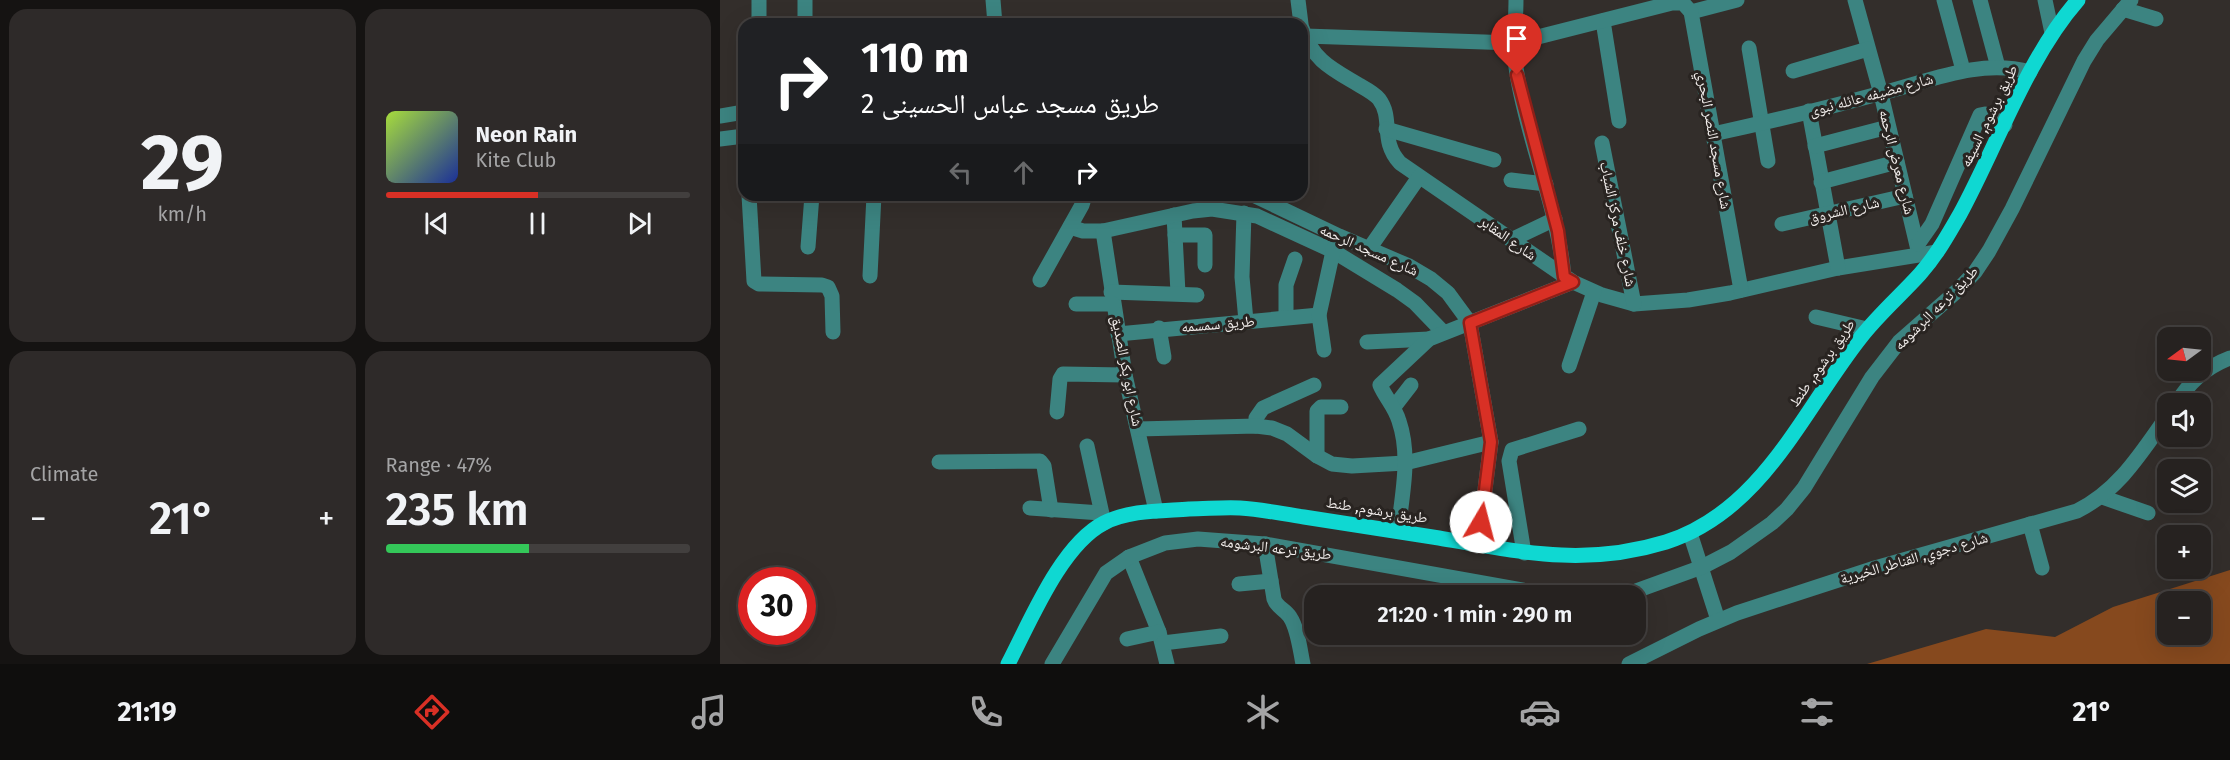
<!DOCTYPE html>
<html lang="en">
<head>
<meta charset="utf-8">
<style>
	:root { --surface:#262220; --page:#2e2a29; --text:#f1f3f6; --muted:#a4a4a5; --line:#423f3e; --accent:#d93025 }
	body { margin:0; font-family:"Fira Sans","Noto Naskh Arabic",sans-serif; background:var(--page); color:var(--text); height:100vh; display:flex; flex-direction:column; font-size:22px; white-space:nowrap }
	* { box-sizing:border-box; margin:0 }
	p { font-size:20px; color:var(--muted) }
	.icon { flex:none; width:33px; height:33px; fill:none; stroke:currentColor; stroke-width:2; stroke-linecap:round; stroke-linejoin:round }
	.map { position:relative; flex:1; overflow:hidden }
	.details { display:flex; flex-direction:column; gap:9px; padding:9px; background:#151312; width:720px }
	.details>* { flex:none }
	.guide { position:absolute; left:18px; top:18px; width:570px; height:183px; border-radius:18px; box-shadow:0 6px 24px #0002,0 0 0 2px var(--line); background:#202124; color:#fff; overflow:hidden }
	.needle { width:39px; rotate:255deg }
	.fabs { position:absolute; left:1437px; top:327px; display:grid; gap:12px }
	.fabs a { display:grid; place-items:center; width:54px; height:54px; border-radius:12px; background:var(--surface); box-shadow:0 6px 24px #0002,0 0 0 2px var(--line); font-size:30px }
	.speed { position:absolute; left:18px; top:567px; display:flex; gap:12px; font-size:30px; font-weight:700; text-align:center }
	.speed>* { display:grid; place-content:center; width:78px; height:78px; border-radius:50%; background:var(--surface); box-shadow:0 6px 24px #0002,0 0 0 2px var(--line); line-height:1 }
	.speed .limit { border:9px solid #d22; background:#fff; color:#111 }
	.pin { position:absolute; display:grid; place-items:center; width:51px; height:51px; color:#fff; margin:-62px -26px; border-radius:50% 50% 50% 0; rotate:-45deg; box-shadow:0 0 6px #0007 }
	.pin .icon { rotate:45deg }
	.me { position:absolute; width:66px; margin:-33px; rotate:8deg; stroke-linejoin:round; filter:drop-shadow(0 0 4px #0008) }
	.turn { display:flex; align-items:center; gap:21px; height:126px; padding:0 24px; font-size:27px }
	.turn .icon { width:78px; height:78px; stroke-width:2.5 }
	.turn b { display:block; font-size:42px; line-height:51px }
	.lanes { display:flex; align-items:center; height:57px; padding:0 24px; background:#0003; justify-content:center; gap:30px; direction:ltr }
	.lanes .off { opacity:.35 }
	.big { font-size:45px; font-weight:600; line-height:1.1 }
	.details .tile { flex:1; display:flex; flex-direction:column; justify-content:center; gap:9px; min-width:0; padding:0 21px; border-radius:18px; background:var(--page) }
	.details .dial { align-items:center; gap:0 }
	.dial b { font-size:78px; line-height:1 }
	.song { display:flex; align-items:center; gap:18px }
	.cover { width:72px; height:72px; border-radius:9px; background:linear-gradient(135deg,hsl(80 70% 55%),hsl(230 70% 35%)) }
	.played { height:6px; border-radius:3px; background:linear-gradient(90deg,var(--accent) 50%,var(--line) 50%) }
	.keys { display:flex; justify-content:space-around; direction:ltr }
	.heat { display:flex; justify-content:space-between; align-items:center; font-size:33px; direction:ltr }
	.charge { height:9px; border-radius:4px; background:linear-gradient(90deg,#34c759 47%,var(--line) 0) }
	.details .tiles { flex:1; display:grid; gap:9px; grid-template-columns:repeat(2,1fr) }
	.trip { position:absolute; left:584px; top:585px; width:342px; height:60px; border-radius:18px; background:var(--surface); box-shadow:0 6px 24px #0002,0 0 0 2px var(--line); font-weight:600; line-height:60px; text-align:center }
	.dock { display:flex; height:96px; justify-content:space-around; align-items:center; background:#0f0e0d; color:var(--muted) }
	.dock .icon { width:42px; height:42px }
	.dock .current { color:var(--accent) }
	.dock b { font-size:27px; color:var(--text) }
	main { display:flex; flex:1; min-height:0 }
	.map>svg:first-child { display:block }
	.water { fill:#86491e; fill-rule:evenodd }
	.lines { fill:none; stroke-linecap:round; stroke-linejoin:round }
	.minor { stroke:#3c8481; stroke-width:15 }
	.major { stroke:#0fd8d2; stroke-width:15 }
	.route-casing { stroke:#8d1f18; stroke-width:15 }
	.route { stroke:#d93025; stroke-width:10 }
	.labels { text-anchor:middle; stroke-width:6; stroke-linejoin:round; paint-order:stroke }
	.street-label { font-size:15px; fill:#f2eeec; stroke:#292421 }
</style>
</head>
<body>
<main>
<section class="details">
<div class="tiles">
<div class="tile dial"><b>29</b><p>km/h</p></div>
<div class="tile">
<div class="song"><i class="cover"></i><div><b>Neon Rain</b><p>Kite Club</p></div></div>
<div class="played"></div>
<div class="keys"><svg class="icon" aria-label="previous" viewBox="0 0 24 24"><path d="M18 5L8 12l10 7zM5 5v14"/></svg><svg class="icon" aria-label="pause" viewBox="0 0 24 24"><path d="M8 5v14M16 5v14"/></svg><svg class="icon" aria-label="next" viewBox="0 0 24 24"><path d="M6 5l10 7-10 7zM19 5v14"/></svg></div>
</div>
<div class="tile"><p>Climate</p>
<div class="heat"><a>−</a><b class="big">21°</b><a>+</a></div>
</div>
<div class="tile"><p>Range · 47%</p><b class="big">235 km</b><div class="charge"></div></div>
</div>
</section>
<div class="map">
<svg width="1510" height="664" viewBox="0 0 1510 664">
	<rect width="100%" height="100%" fill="#332e2b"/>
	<path class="water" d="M1510,570V664H1147L1266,629L1335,637L1393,607ZM1448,602H1480V634H1448Z"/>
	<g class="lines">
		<g class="minor">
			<path d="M39,0V24"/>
			<path d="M273,0L275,24"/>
			<path d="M578,0L581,24"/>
			<path d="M796,0C796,25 792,49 797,74C808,143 838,207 844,277"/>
			<path d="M1135,0L1161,94L1199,254"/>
			<path d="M1224,0L1243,70"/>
			<path d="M1260,0L1278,67"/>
			<path d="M1325,0L1332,33"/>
			<path d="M1403,9L1436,19"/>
			<path d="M971,12L1017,0"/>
			<path d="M883,21L899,121"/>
			<path d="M85,24V0"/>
			<path d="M582,28C593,61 612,69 639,85C646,89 654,93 659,99C674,119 659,140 680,163L853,282L882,295L914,304L968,300L1010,293L1118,268L1217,252"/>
			<path d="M585,36L794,43L952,3H963L971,12L1021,290"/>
			<path d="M1029,48L1048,161"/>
			<path d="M1073,71L1148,49"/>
			<path d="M1089,111L1118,268"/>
			<path d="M0,116L24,112"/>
			<path d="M666,129L774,160"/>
			<path d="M993,134C1048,122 1103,109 1158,94C1208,82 1258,58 1310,72"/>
			<path d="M0,139L24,136"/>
			<path d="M882,143L914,304"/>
			<path d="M1095,146L1168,127"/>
			<path d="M791,180L826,184"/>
			<path d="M1101,182L1177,162"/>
			<path d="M29,195L34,281L39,284L102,285L108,287L112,296L113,332"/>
			<path d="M533,195L619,236L689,266L711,279L728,293L750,323L771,442L758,545"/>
			<path d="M524,213L522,277L526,321"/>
			<path d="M454,215L458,293"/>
			<path d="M1062,224L1185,196"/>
			<path d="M350,227L363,231H383L473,211L492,209L537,216L613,251L677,290L695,303L723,332"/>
			<path d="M383,231L405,375L436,511"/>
			<path d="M455,235H485V265"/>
			<path d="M791,240L835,219"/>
			<path d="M1198,244L1212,224L1260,115L1265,114L1285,125"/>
			<path d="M88,247L92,195"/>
			<path d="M649,249L699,177"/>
			<path d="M150,276L154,195"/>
			<path d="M320,280L362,205L365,195"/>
			<path d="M391,292L477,295"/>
			<path d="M356,304H393"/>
			<path d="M566,317V285L575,259"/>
			<path d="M1096,317L1147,329"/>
			<path d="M439,328L444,357"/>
			<path d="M398,334L599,315"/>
			<path d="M647,342L709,339"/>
			<path d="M604,350L599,315L613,251L617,242"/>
			<path d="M849,366L874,292"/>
			<path d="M1456,404C1469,382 1486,367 1510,358"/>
			<path d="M674,407L691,385"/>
			<path d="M337,412L340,379L343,374L405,375"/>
			<path d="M536,426V418L543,408L594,385"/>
			<path d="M418,429L536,426L552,428L567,434L597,456L612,464L632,466L685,463L771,442"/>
			<path d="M367,446L384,523"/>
			<path d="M597,456V411L601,407H621"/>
			<path d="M219,462L320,461L324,466L331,510"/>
			<path d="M1382,497L1428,513"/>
			<path d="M310,508L381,513"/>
			<path d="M1310,524L1322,568"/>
			<path d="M678,531C682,495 691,456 679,421C675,407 665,397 660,385L709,339L853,282"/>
			<path d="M970,533L998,620"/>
			<path d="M545,544L554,599C557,608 565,609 570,617C578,629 580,650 583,664"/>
			<path d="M804,553L789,461L792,450L859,429"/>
			<path d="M409,557L439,632L447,664"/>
			<path d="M519,584L551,581"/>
			<path d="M902,596L982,567L1011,552L1052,523L1067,509L1084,488L1152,377L1179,342L1237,291L1255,272L1269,251L1292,209L1364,61L1377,40L1411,0"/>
			<path d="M407,639L439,632"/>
			<path d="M443,643L501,636"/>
			<path d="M332,664L386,573L409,557L445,543L478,539L545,544L836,596"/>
			<path d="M909,664L979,629L1017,613L1155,568L1357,511C1399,490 1421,453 1448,415"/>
		</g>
		<path class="major" d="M288,664C310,622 341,545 384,523C409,510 442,511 469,509C486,509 503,507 520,508C541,509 563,514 584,517C629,524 674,531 719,538C800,552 865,567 946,542C1043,511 1083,410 1141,337C1159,314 1181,295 1200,274C1216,256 1228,235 1240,214C1277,146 1307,58 1358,0"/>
	</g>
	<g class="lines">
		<defs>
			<path id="route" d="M761,522L771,442L750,323L853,282L844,277L838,231L797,75"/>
		</defs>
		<use href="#route" class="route-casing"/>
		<use href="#route" class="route"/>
	</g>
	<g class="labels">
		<g class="street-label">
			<text transform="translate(1151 95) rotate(-15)" y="5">شارع مضيفه عائله نبوى</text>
			<text transform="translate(1269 116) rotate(-64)" y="5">طريق برشوم, السيفه</text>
			<text transform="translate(994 140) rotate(80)" y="5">شارع مسجد النصر البحري</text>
			<text transform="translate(1177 162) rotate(76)" y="5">شارع معرض الرحمه</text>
			<text transform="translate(1124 210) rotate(-13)" y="5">شارع الشروق</text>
			<text transform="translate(898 224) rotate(78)" y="5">شارع خلف مركز الشباب</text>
			<text transform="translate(788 238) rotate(35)" y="5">شارع المقابر</text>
			<text transform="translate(649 250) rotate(24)" y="5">شارع مسجد الرحمه</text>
			<text transform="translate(1216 308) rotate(-45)" y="5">طريق ترعه البرشومه</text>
			<text transform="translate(498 324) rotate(-5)" y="5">طريق سمسمه</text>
			<text transform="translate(1102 363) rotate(-55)" y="5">طريق برشوم, طنط</text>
			<text transform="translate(407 371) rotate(79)" y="5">شارع ابو بكر الصديق</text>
			<text transform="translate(657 510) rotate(9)" y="5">طريق برشوم, طنط</text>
			<text transform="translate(556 548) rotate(7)" y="5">طريق ترعه البرشومه</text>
			<text transform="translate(1194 558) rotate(-16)" y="5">شارع دجوي, القناطر الخيرية</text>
		</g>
	</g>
</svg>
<div class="fabs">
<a><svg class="needle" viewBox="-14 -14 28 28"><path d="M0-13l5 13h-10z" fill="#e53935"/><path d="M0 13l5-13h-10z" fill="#a4a4a5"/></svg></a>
<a><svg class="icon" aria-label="sound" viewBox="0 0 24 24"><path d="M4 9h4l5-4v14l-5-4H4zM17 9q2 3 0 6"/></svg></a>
<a><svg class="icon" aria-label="layers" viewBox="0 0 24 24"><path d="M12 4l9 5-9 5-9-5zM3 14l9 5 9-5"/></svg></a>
<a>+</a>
<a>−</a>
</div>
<div class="speed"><div class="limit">30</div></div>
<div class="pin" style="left:797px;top:75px;background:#d93025"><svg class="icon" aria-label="arrive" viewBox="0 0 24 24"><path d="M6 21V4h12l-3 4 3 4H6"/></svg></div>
<svg class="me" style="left:761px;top:522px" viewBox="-20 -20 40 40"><circle r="19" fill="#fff"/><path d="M0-13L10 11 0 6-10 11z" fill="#d93025"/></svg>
<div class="trip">21:20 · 1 min · 290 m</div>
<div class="guide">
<div class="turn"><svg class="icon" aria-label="right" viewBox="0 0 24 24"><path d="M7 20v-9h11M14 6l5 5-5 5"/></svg><div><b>110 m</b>طريق مسجد عباس الحسينى 2</div></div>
<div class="lanes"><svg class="icon off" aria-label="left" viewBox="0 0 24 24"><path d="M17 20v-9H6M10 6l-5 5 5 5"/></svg><svg class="icon off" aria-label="ahead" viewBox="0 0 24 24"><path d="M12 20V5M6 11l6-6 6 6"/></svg><svg class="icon" aria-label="right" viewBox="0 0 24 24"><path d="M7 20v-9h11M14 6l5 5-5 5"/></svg></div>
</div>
</div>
</main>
<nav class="dock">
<b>21:19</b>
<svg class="icon current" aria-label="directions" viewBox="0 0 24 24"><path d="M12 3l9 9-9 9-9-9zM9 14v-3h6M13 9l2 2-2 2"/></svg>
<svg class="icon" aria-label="music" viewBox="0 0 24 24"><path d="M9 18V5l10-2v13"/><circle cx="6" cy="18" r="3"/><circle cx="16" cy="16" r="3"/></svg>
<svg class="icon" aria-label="phone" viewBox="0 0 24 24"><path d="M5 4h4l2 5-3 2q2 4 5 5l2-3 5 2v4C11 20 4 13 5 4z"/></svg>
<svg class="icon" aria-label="climate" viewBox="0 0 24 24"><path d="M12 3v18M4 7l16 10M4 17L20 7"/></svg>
<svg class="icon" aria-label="car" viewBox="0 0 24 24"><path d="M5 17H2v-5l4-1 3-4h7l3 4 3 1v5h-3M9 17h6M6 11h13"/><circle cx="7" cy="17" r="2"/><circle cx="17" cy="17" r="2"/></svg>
<svg class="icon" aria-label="filters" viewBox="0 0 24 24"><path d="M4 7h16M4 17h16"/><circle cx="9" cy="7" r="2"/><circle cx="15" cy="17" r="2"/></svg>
<b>21°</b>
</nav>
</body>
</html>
